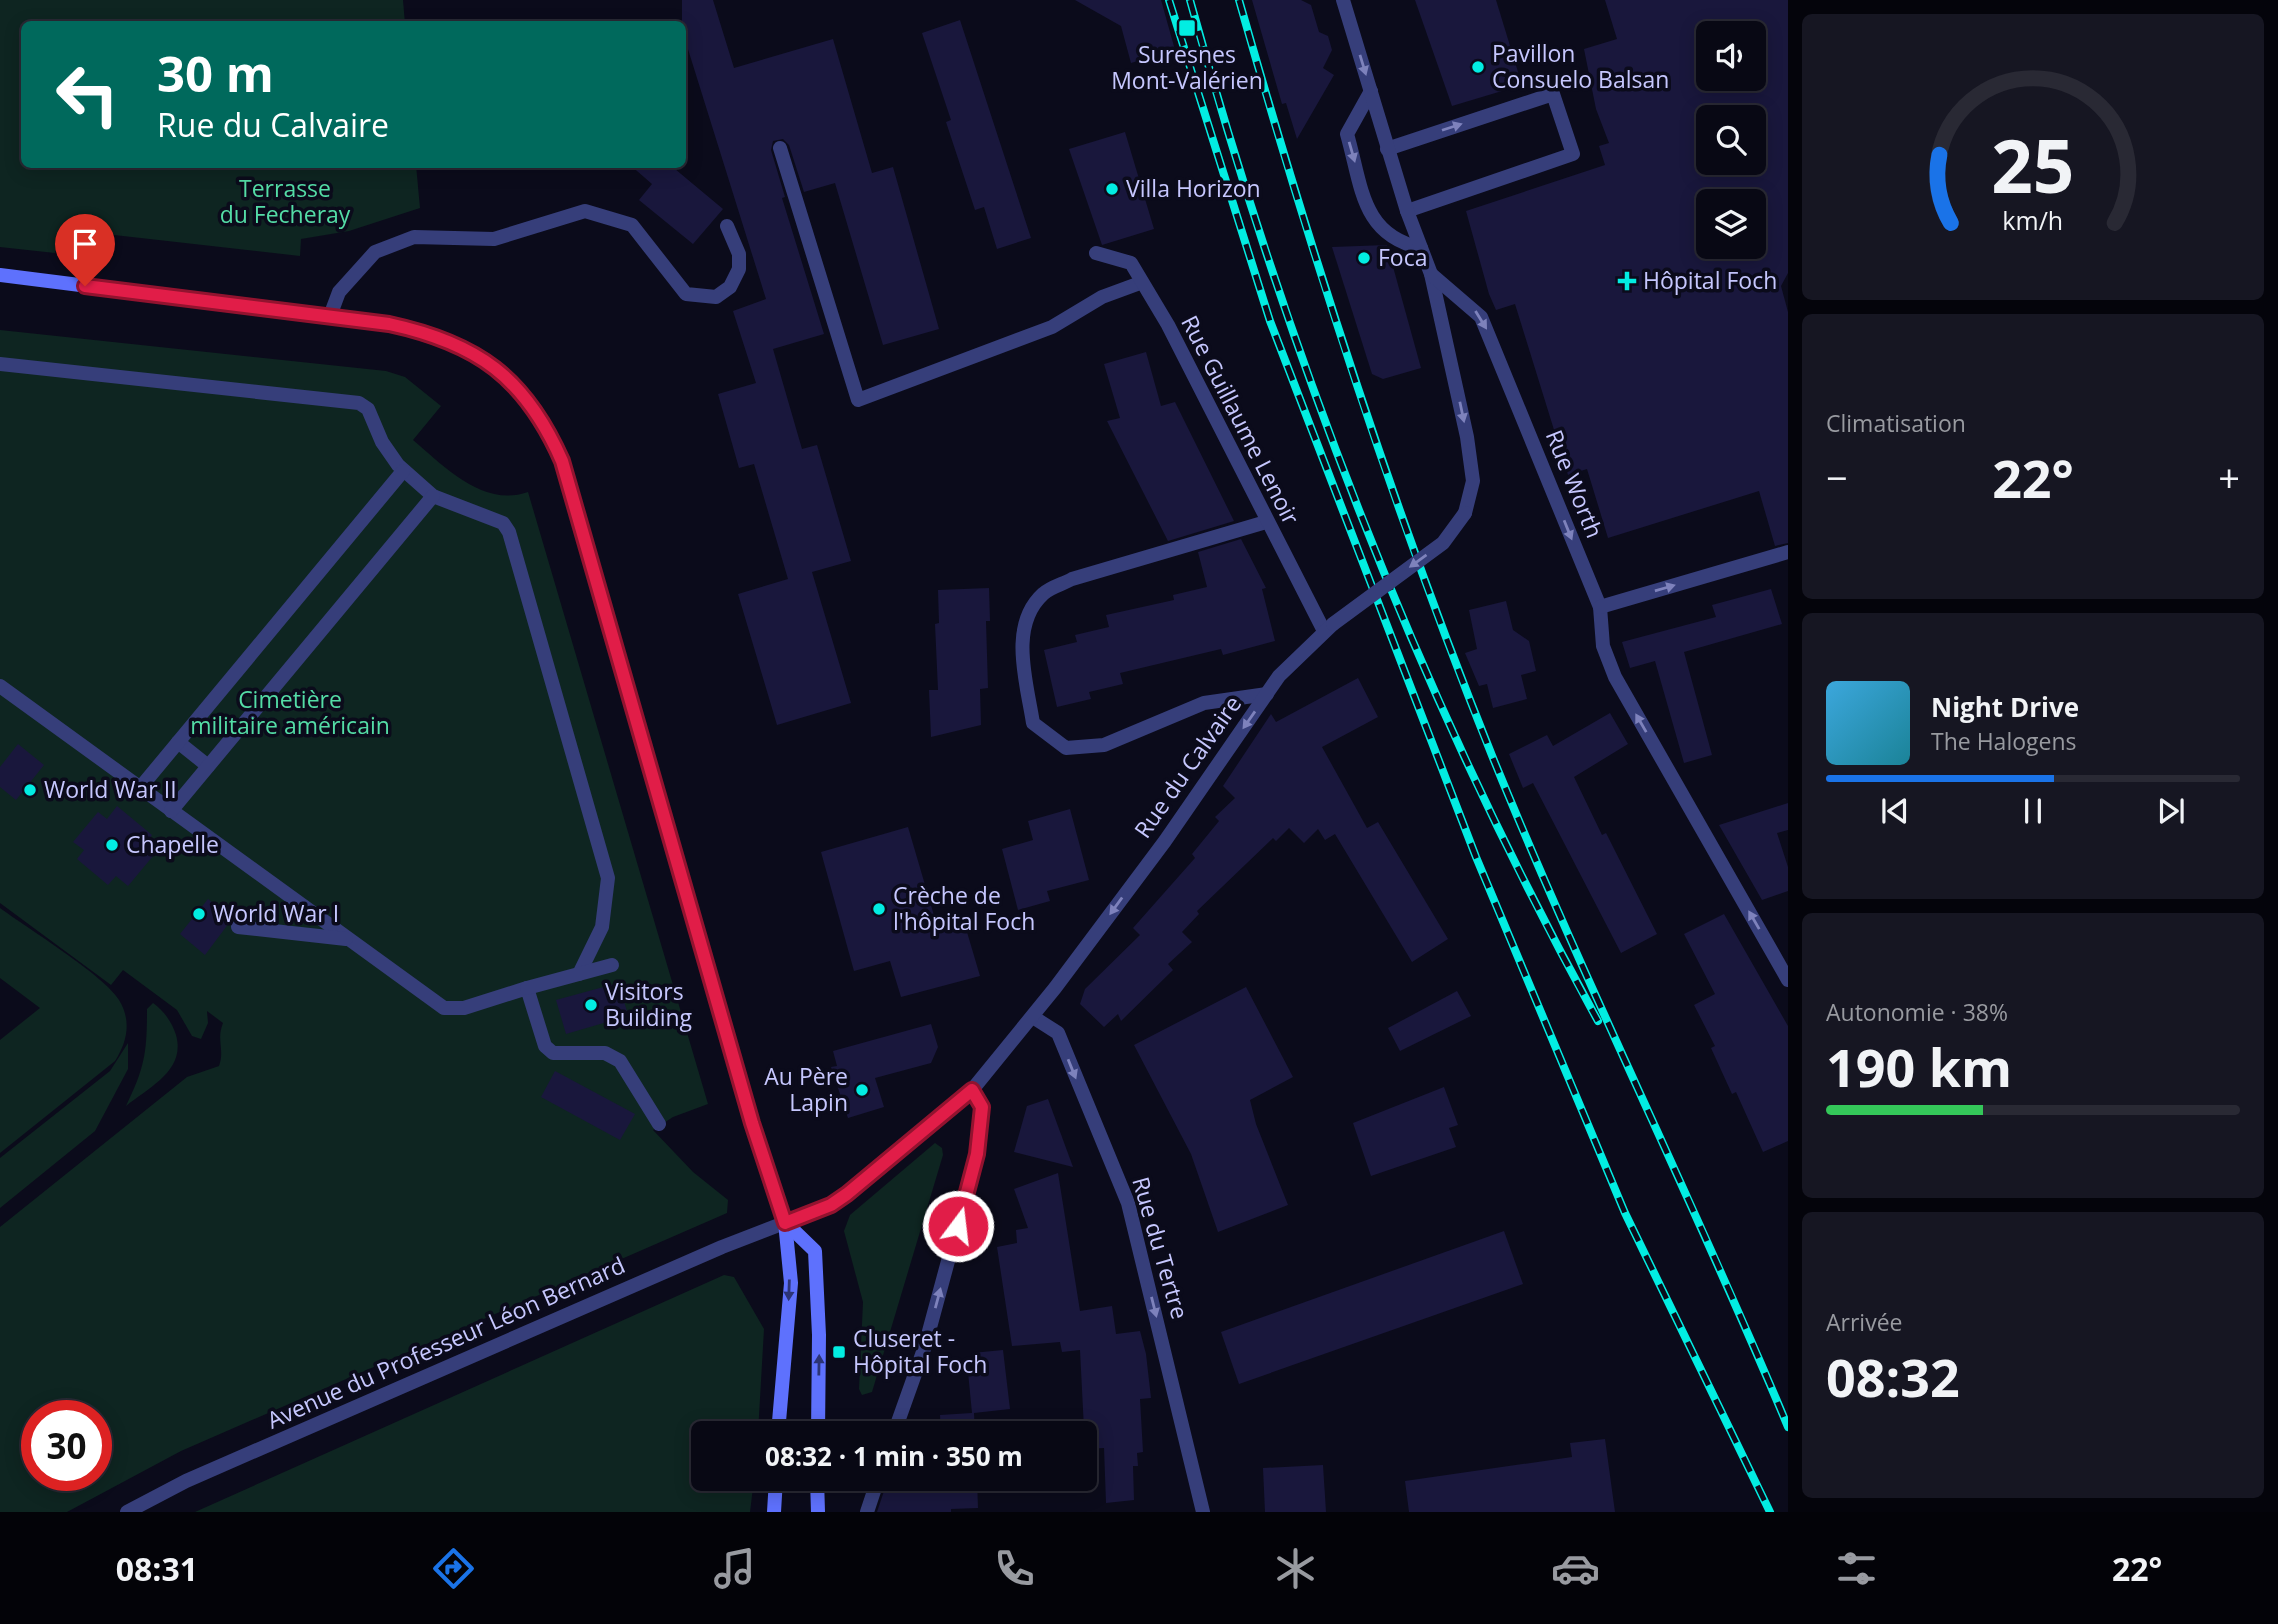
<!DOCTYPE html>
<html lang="fr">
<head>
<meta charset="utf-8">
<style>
	:root { --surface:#080814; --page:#161622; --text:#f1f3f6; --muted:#989aa0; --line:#292934; --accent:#1a73e8 }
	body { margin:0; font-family:"Open Sans",sans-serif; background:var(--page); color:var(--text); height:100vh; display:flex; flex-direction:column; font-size:26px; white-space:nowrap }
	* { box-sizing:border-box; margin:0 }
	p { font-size:23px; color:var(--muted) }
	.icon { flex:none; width:38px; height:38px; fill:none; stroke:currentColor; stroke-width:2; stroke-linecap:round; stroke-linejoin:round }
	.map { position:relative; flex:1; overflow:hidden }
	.panel { display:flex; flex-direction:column; gap:14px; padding:14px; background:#04040b; width:490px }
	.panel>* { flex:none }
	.top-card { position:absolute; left:21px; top:21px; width:665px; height:147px; border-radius:10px; box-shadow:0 4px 18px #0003,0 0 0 2px var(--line); background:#00695c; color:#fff; overflow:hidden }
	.controls { position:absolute; left:1696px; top:21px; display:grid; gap:14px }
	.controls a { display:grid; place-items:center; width:70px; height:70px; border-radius:10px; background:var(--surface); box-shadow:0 4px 18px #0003,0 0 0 2px var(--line); font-size:35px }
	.speed { position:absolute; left:21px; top:1400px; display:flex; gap:14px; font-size:35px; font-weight:700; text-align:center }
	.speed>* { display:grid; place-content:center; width:91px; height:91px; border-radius:50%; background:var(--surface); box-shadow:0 4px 18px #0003,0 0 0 2px var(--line); line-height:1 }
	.speed .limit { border:10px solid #d22; background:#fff; color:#111 }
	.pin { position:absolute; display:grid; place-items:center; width:60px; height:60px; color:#fff; margin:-72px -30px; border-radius:50% 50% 50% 0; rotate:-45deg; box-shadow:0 0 7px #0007 }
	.pin .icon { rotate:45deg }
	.me { position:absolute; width:77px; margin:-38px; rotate:15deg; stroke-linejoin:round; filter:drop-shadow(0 0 5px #0008) }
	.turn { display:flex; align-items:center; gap:24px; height:147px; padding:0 21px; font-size:32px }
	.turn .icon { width:91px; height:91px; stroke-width:2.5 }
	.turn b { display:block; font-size:49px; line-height:60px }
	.big { font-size:52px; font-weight:700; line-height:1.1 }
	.panel .tile { flex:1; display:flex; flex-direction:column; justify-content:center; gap:10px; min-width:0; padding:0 24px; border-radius:10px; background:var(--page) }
	.panel .dial { align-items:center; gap:0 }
	.dial svg { height:182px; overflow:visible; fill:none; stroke:var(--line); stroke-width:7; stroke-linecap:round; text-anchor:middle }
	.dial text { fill:var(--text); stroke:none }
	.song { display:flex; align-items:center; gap:21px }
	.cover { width:84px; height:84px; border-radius:10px; background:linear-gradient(135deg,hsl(200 70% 55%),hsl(190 70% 35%)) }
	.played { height:7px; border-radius:4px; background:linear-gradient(90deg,var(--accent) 55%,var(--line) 55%) }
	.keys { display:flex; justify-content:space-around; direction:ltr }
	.heat { display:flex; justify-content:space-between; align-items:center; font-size:38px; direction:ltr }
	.charge { height:10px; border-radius:5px; background:linear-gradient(90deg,#34c759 38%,var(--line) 0) }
	.trip { position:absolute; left:691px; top:1421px; width:406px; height:70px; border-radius:10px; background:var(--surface); box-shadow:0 4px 18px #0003,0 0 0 2px var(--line); font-weight:700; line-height:70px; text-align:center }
	.tab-bar { display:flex; height:112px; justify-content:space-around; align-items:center; background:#030308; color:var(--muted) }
	.tab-bar .icon { width:49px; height:49px }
	.tab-bar .selected { color:var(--accent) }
	.tab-bar b { font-size:32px; color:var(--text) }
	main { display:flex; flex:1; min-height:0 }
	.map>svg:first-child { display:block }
	.green { fill:#0e2521; fill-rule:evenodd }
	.building { fill:#19173c; fill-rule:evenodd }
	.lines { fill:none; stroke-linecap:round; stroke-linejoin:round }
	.lane { stroke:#363e7a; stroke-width:14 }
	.street { stroke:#363e7a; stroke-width:14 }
	.secondary { stroke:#5e71fd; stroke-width:14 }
	.rail-casing { stroke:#02ede2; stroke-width:8 }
	.rail { stroke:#0b0b1b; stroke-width:5; stroke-dasharray:16; stroke-linecap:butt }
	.street-bridge { stroke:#363e7a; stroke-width:14 }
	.oneway { fill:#7e82bc }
	.oneway2 { fill:#2c3475 }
	.route-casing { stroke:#92132f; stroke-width:18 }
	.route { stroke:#e11d48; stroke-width:12 }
	.poi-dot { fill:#02ede2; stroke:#0b0b1b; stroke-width:2.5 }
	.labels { text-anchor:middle; stroke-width:7; stroke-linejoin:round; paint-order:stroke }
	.poi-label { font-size:23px; fill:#c6c7fe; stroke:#0b0b1b; text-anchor:start }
	.park-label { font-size:23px; fill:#54dca6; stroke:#0b0b1b }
	.street-label { font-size:23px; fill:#c6c7fe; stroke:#0b0b1b }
</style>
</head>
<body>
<main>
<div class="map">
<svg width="1788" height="1512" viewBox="0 0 1788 1512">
	<rect width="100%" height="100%" fill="#0b0b1b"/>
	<g class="green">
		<path d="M0,0H403L405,24H24V164L416,165L420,208L349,231L301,239L300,256L61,229L55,253L0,247Z"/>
		<path d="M0,330L386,371L405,377L441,406L413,440C444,466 483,508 528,492L708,1104L673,1117L653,1130L693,1172L728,1200L727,1213L181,1451L67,1512H0V1227L187,1077L219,1066C225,1050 216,1040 223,1023L207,1011L208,1023L201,1039L192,1036L177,1010L123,970L111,985L0,903ZM37,1416H96V1475H37Z"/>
		<path d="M0,908C27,928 104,975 119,1000C132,1021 127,1042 115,1061L0,1153V1040L40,1008L0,978Z"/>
		<path d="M153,1003C164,1011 172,1022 176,1035C186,1070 150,1087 126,1106C145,1067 147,1052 147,1009Z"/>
		<path d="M128,1043V1069L95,1131L0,1208V1158L110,1071Z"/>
		<path d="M935,1143L942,1148L943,1155L872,1392L862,1395L859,1389L863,1302L844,1231L850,1215Z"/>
		<path d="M724,1275L734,1277L764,1329L758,1433H704V1479H754L750,1512H195Z"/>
	</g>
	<g class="building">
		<path d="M682,0H713L734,68L833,39L872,173L893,167L939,329L883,345L835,183L804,192L789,145L783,139L773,141L771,150L785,197L782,198L824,334L773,349L802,449L817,445L851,561L812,572L851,703L777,725L738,594L788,579L754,464L739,468L718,394L756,383L733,311L766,299L682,30Z"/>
		<path d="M1075,0H1161L1175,50L1131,63L1121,26Z"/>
		<path d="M1252,0H1301L1311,5L1319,32L1328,36L1332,50L1323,68L1334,75L1297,139L1286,103L1282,104Z"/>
		<path d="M1415,0H1496L1522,85L1452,106Z"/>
		<path d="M1605,0H1788V273L1781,286L1788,312V543L1775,546L1759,491L1608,538L1587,469L1568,475L1515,304L1496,310L1489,294L1466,211L1605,165L1599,146L1609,143L1596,109L1584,49L1617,39ZM1708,33H1754V79H1708ZM1708,117H1754V163H1708ZM1708,201H1754V247H1708Z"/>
		<path d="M960,20L1031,238L997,249L984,207L975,210L946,122L951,120L922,33Z"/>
		<path d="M1125,132L1154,229L1102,245L1069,149Z"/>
		<path d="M629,164H669L723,209L693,244L639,200L652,184Z"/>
		<path d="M1387,245L1421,368L1383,379L1372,374L1332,247Z"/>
		<path d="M1146,352L1161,406L1175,402L1234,521L1168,541L1107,421L1120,418L1104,364Z"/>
		<path d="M1241,539L1266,588L1262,589L1275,641L1223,655L1221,649L1120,673L1123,684L1089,692L1091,699L1057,707L1044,650L1077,642L1075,635L1109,627L1106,615L1174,600L1173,595L1207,587L1198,552Z"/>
		<path d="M989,588L990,621H986L988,688L980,689L981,725L931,737L929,690H938L935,624L939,623L938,590Z"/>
		<path d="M1771,589L1782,624L1684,652L1712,755L1684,763L1655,661L1630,668L1622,642L1716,617L1712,605Z"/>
		<path d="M1506,601L1513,630L1529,641L1536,671L1521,675L1527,699L1493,708L1487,684L1479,686L1465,653L1477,649L1469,610Z"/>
		<path d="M1358,678L1378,717L1322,747L1367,828L1378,822L1448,939L1412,962L1335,834L1325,840L1318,829L1304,843L1289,828L1276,841L1273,838L1197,911L1199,914L1182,932L1192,942L1168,964L1173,970L1121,1021L1118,1014L1104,1027L1080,1004L1085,989L1140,935L1133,928L1195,858L1192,854L1219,821L1215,817L1235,798L1223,786L1271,714L1276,722Z"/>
		<path d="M1610,713L1628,744L1574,777L1602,835L1606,833L1657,934L1621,953L1533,783L1523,788L1509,754L1547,735L1553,746Z"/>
		<path d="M18,744L44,765L16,800L0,787V767Z"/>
		<path d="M1788,803V830L1777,833L1788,867V891L1762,900L1719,825Z"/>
		<path d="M117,806L152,835L143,849L153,856L128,886L116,876L108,885L77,859L84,850L73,842L98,812L107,819Z"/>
		<path d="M1070,809L1089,880L1047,891L1050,901L1018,910L1002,849L1033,840L1028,821Z"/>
		<path d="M908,827L938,929L964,922L980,976L901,997L890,961L854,971L821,852Z"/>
		<path d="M208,899L232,919L205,955L180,934Z"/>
		<path d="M1724,914L1788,1026V1141L1763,1152L1736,1092L1732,1094L1711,1048L1715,1046L1694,1005L1715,994L1684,934Z"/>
		<path d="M618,983L627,1011L606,1017L607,1022L566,1034L556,1000Z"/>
		<path d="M1246,987L1293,1077L1250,1100L1256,1124L1288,1205L1218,1232L1191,1154L1134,1045Z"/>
		<path d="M1457,991L1471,1016L1400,1051L1388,1028Z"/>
		<path d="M931,1024L938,1047L931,1063L875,1078L884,1107L848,1118L831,1067L837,1066L833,1051Z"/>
		<path d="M555,1071L635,1114L620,1140L541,1097Z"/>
		<path d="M1444,1087L1458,1125L1449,1128L1456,1147L1371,1176L1353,1123Z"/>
		<path d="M1048,1099L1073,1167L1014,1152L1027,1106Z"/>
		<path d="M1058,1173L1080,1311L1112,1306L1116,1334L1140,1331L1146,1354L1151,1398L1140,1399L1143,1452L1137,1453L1138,1466H1133L1134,1500L1106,1503L1104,1448L1085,1449L1080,1350L1062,1352L1060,1342L1012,1346L997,1247L1017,1243L1016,1230L1028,1228L1014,1189Z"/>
		<path d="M1504,1231L1523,1284L1239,1384L1221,1332Z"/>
		<path d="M1003,1350L1010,1409L974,1413L975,1433H941L940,1415L972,1413L968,1372L974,1371L972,1353Z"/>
		<path d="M1605,1439L1615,1512H1409L1405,1481L1572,1457L1570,1443Z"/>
		<path d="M1323,1465L1326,1512H1265L1263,1468Z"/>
		<path d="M930,1479H977L978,1508L951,1509V1512H877L885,1488L927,1487Z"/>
	</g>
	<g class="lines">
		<g class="lane">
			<path d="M1371,91L1347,134C1362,186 1361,235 1421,248"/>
			<path d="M780,148L858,400L1052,327L1102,297L1140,283"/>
			<path d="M1387,149L1553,94L1573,154L1407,211"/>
			<path d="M330,316L339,292L375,252L414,237L494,239L585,211L632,225L686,294L716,297L730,287L739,269V254L727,226"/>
			<path d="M0,364L359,403L368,409L382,442L398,465L433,496L503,523L509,532L608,878L602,927L579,974"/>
			<path d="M1266,522L1072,579C1063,584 1050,587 1043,594C1008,626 1027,683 1033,723L1066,748L1104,745L1204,703L1267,694"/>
			<path d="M0,686L444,1008H464L527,988L545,1046L553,1053H605L620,1061L659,1124"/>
			<path d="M178,742L208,766"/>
			<path d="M140,788L403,471"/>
			<path d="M171,811L433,496"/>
			<path d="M238,927L346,939"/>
			<path d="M527,988L612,965"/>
		</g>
		<g class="street">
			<path d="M1343,0L1407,211L1431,274L1467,437L1473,481L1465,513"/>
			<path d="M1096,253L1131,263L1168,325L1324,631"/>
			<path d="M1431,274L1481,317L1600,607L1603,646L1615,677L1788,980"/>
			<path d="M1600,607L1788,552"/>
			<path d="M1033,1017L1058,1033L1128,1203L1203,1512"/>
			<path d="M894,1433L925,1346L977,1154L982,1106L972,1090"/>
			<path d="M127,1512L186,1481L722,1247L831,1205L847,1194L972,1090L1055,988L1165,841L1279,676L1333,624"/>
			<path d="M867,1512L878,1479"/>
		</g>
		<g class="secondary">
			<path d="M0,275L389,324C476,343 526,377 562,461L760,1148L785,1222L791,1283L778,1433"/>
			<path d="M785,1222L815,1251L819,1335L818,1433"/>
			<path d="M817,1479L818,1512"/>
			<path d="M774,1512L776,1479"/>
		</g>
		<defs>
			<g id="rail">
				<path d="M1169,0L1270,321L1476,857L1625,1213L1770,1512"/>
				<path d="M1190,0C1287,353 1421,700 1598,1021"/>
				<path d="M1239,0C1312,257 1393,510 1493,758C1585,984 1694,1202 1788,1427"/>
			</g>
		</defs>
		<use href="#rail" class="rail-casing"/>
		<use href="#rail" class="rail"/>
		<path class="street-bridge" d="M1333,624L1443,543L1465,513"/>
	</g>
	<defs><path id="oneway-solid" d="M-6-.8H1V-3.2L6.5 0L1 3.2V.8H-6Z" transform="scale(1.75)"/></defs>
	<g class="oneway">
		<use href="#oneway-solid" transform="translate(1363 65) rotate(73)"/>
		<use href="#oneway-solid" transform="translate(1452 127) rotate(-18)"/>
		<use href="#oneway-solid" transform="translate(1352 152) rotate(74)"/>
		<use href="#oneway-solid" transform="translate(1481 320) rotate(58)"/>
		<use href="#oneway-solid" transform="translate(1462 412) rotate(78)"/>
		<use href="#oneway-solid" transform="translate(1568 530) rotate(68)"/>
		<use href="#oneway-solid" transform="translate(1418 561) rotate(144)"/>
		<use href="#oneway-solid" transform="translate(1665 588) rotate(-16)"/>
		<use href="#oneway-solid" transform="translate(1249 720) rotate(125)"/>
		<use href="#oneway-solid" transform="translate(1641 723) rotate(-120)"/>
		<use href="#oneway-solid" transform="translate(1116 906) rotate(126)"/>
		<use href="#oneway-solid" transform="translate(1754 920) rotate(-120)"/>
		<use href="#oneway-solid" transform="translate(1072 1069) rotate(68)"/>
		<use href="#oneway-solid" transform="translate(938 1298) rotate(-75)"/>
		<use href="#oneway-solid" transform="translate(1154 1307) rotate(76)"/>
	</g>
	<g class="oneway2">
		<use href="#oneway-solid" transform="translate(789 1290) rotate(92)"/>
		<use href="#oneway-solid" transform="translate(819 1365) rotate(-89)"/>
	</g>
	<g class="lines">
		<defs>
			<path id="route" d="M85,286L389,324C477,343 525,377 562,461L752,1123L785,1223L831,1205L847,1194L972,1090L982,1107L977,1154L958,1226"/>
		</defs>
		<use href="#route" class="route-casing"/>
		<use href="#route" class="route"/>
	</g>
	<g class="poi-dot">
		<rect x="1178" y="19" width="18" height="18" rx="3.5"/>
		<circle cx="1478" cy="67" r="7"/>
		<circle cx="1112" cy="189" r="7"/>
		<circle cx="1364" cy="258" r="7"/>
		<path d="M1623.5 270.5h7v7h7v7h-7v7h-7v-7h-7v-7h7z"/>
		<circle cx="30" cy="790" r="7"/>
		<circle cx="112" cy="845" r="7"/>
		<circle cx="879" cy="909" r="7"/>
		<circle cx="199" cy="914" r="7"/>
		<circle cx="591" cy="1005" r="7"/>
		<circle cx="862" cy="1090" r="7"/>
		<rect x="832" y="1345" width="14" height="14" rx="3.5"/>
	</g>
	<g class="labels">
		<g class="poi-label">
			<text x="1492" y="62">Pavillon<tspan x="1492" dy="26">Consuelo Balsan</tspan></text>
			<text x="1187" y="63" text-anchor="middle">Suresnes<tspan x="1187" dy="26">Mont-Valérien</tspan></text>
			<text x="1126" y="197">Villa Horizon</text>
			<text x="1378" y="266">Foca</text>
			<text x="1643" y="289">Hôpital Foch</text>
			<text x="44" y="798">World War II</text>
			<text x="126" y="853">Chapelle</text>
			<text x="893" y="904">Crèche de<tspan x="893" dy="26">l'hôpital Foch</tspan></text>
			<text x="213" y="922">World War I</text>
			<text x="605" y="1000">Visitors<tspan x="605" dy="26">Building</tspan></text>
			<text x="848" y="1085" text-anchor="end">Au Père<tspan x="848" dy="26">Lapin</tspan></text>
			<text x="853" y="1347">Cluseret -<tspan x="853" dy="26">Hôpital Foch</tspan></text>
		</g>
		<g class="park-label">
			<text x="285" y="197">Terrasse<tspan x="285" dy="26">du Fecheray</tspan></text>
			<text x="290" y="708">Cimetière<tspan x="290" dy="26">militaire américain</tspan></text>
		</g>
		<g class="street-label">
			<text transform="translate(1240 420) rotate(63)" y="8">Rue Guillaume Lenoir</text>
			<text transform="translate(1574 484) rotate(68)" y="8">Rue Worth</text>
			<text transform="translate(1188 767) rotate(-55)" y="8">Rue du Calvaire</text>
			<text transform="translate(1160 1248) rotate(74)" y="8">Rue du Tertre</text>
			<text transform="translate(446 1343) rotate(-24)" y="8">Avenue du Professeur Léon Bernard</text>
		</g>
	</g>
</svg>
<div class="controls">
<a><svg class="icon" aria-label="sound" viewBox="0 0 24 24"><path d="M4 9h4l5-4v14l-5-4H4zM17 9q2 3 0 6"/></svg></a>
<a><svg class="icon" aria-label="search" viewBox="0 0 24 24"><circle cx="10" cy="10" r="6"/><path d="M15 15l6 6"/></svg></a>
<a><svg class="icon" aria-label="layers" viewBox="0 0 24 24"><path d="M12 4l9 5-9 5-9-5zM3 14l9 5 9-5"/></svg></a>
</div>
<div class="speed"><div class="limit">30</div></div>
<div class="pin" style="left:85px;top:286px;background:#d93025"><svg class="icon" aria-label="arrive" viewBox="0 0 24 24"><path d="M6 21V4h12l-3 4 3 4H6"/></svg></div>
<svg class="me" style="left:958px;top:1226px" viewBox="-20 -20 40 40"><circle r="17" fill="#e11d48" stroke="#fff" stroke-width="3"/><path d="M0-11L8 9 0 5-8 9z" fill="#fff"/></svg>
<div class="trip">08:32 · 1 min · 350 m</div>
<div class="top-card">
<div class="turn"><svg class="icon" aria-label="left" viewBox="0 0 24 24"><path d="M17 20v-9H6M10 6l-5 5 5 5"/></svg><div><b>30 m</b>Rue du Calvaire</div></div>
</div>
</div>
<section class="panel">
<div class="tile dial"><svg viewBox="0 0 100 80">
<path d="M14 69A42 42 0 1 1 86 69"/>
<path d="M14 69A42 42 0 0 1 9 39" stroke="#1a73e8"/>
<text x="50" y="56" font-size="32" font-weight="700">25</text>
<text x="50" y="72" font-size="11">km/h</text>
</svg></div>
<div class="tile"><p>Climatisation</p>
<div class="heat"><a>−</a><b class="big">22°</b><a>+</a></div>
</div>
<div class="tile">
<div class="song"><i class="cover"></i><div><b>Night Drive</b><p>The Halogens</p></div></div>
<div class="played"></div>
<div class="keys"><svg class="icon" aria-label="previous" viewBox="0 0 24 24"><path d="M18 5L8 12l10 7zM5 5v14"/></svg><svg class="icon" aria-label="pause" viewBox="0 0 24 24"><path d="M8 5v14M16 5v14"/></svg><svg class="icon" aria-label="next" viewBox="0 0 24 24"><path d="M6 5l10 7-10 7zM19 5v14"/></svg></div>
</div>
<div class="tile"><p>Autonomie · 38%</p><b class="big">190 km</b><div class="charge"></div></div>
<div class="tile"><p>Arrivée</p><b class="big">08:32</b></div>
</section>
</main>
<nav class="tab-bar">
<b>08:31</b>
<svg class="icon selected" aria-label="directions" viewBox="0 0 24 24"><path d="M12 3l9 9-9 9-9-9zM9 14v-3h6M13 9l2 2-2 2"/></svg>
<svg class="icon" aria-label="music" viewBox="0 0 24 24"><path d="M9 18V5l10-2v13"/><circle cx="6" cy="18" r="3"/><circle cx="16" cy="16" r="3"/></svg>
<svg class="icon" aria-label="phone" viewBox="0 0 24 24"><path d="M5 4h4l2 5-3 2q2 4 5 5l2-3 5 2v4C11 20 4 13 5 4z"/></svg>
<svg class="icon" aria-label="climate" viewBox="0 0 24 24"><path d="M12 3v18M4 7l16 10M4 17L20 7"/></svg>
<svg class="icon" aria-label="car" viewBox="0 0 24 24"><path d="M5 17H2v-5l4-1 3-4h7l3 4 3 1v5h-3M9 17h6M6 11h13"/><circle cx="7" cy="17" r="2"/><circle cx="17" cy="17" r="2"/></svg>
<svg class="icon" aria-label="filters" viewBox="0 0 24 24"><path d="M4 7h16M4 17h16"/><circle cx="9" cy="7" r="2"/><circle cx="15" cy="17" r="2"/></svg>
<b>22°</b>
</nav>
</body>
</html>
